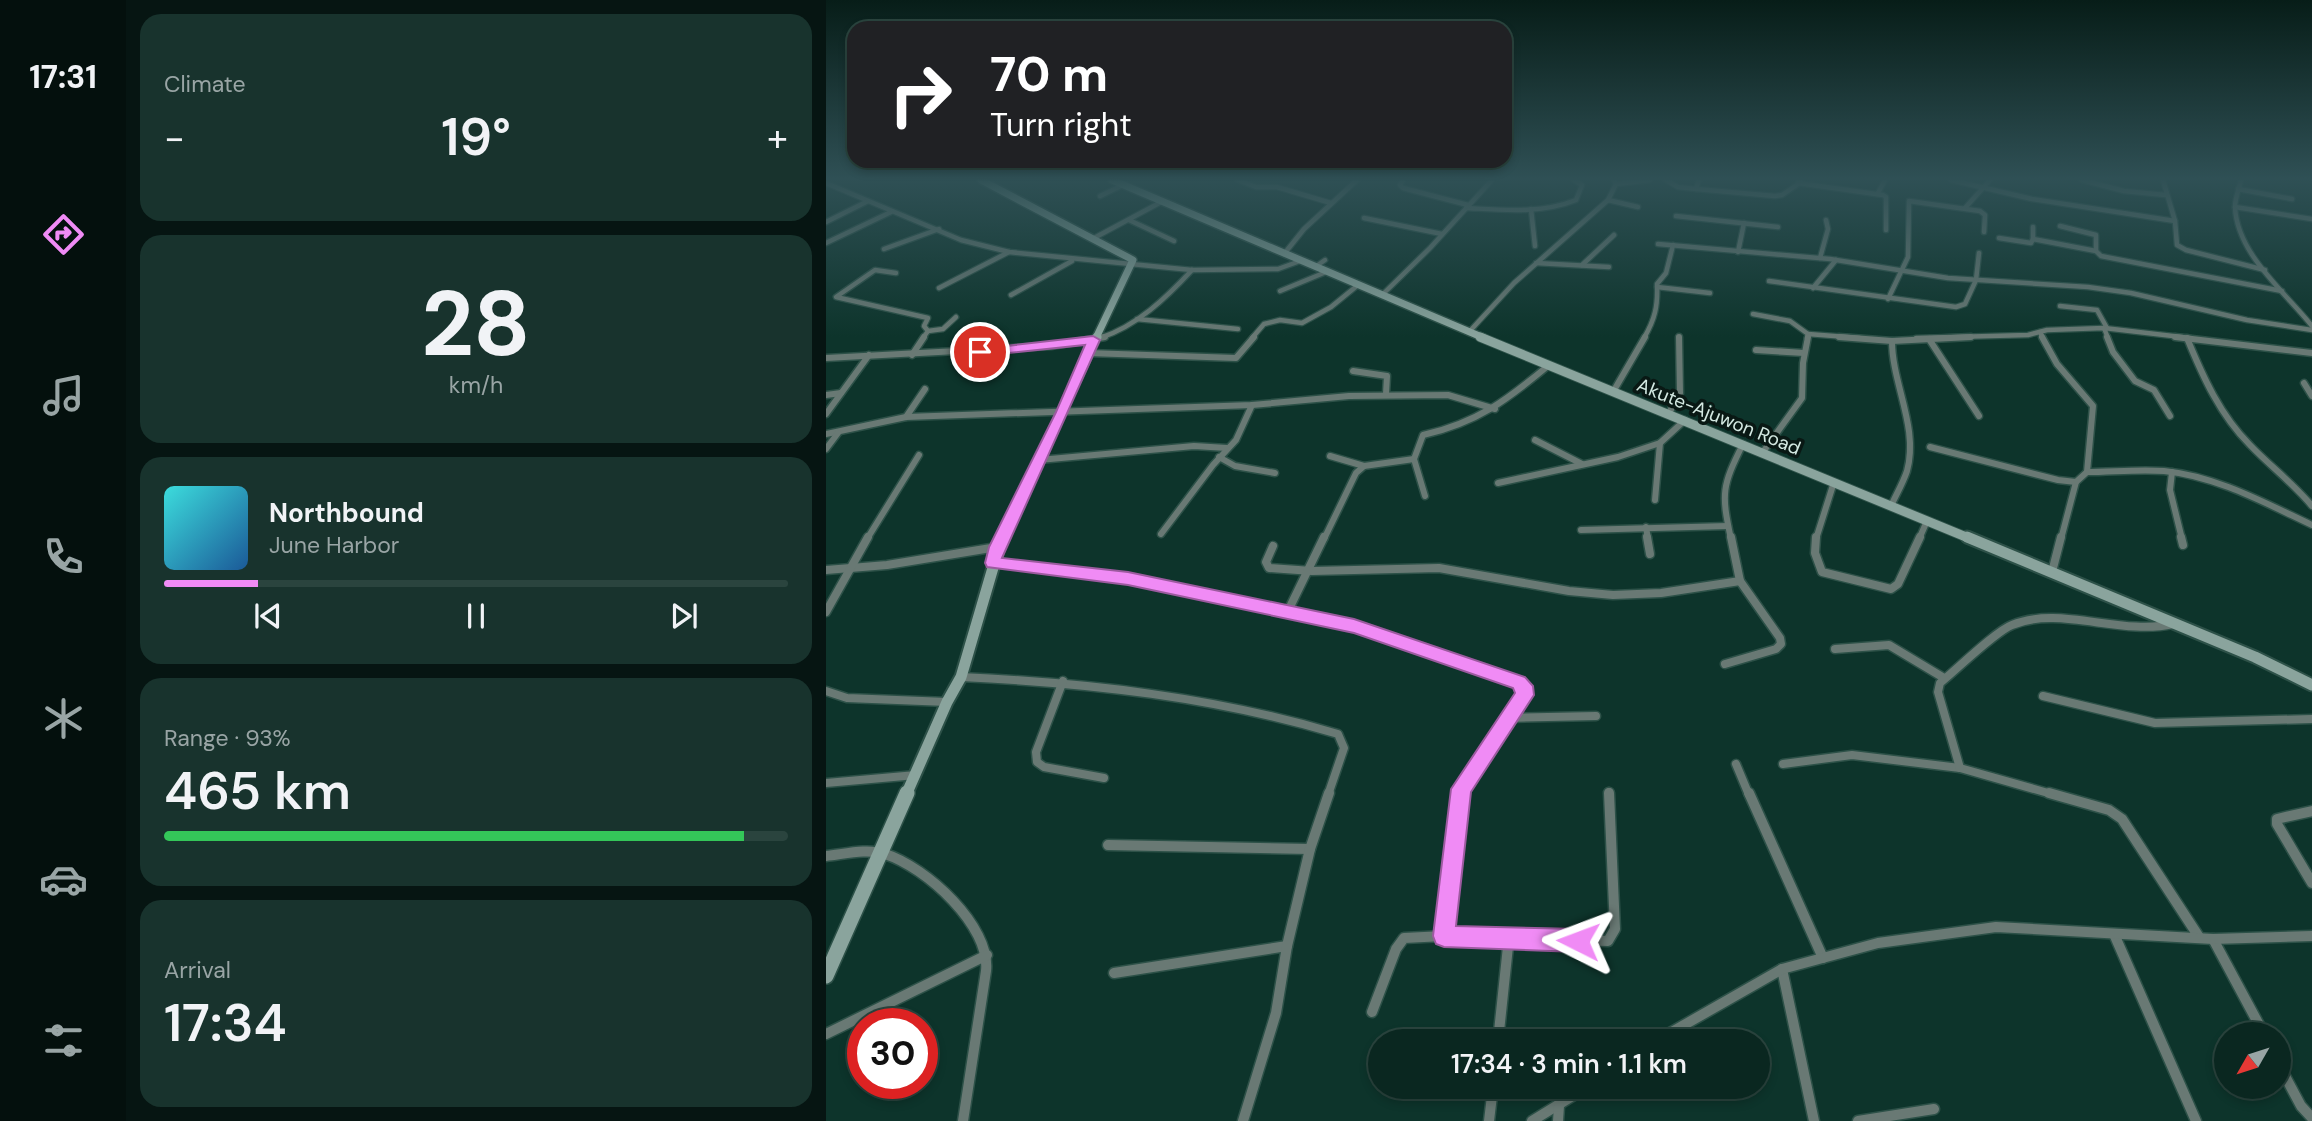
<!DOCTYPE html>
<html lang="en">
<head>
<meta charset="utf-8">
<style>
	:root { --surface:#0a2720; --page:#18332d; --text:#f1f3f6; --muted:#99a5a5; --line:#2a443e; --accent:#f08bf5 }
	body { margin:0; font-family:"DM Sans",sans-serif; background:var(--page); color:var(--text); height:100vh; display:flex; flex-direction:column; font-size:26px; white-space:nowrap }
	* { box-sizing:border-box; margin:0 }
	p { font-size:23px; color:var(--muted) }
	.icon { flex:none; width:38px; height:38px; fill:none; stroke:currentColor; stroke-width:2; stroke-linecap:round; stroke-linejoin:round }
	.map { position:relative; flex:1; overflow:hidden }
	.panel { display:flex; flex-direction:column; gap:14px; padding:14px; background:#061512; width:700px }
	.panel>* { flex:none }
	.top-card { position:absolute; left:21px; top:21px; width:665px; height:147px; border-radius:21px; box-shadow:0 4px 10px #0003,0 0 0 2px var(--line); background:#202124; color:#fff; overflow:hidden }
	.needle { width:46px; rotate:231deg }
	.tools { position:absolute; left:1388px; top:1022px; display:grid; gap:14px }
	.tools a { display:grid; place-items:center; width:77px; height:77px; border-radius:50%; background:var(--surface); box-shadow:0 4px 10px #0003,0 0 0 2px var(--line); font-size:35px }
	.speed { position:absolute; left:21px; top:1008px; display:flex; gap:14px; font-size:35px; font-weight:700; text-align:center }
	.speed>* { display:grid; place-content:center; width:91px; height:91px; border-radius:50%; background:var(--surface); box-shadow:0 4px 10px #0003,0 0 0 2px var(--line); line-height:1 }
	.speed .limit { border:10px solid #d22; background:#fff; color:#111 }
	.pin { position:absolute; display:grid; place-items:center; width:60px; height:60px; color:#fff; margin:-30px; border:4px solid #fff; border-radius:50%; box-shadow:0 2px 7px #0007 }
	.me { position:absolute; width:77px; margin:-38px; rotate:273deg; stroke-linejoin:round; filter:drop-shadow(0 0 5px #0008) }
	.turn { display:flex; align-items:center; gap:24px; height:147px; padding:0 28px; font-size:32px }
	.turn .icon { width:91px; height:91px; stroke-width:2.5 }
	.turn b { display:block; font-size:49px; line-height:60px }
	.big { font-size:52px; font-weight:600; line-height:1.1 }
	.panel .widget { flex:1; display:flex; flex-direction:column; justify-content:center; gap:10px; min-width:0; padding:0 24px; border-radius:21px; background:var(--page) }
	.panel .dial { align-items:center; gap:0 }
	.dial b { font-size:91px; line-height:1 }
	.song { display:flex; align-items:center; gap:21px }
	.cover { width:84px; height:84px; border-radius:10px; background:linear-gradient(135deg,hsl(180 70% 55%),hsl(210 70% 35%)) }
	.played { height:7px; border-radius:4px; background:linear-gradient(90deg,var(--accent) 15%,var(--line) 15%) }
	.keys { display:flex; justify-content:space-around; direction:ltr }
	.heat { display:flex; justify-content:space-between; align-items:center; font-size:38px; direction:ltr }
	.charge { height:10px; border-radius:5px; background:linear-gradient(90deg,#34c759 93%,var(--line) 0) }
	.trip { position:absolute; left:542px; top:1029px; width:402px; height:70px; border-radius:35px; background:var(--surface); box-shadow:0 4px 10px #0003,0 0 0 2px var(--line); font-weight:600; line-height:70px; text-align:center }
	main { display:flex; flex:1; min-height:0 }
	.tab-bar { display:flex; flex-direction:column; width:126px; justify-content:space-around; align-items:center; background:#04100d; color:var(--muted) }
	.tab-bar .icon { width:49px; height:49px }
	.tab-bar .selected { color:var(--accent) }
	.tab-bar b { font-size:32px; color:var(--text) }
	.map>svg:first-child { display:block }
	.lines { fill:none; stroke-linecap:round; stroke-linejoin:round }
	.street-far3-casing { stroke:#2d5148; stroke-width:7 }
	.street-far2-casing { stroke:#2d5148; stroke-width:9 }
	.street-far1-casing { stroke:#2d5148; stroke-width:11 }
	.street-casing { stroke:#2d5148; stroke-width:13 }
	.secondary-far3-casing { stroke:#2d5148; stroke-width:10 }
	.secondary-far2-casing { stroke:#2d5148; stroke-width:11 }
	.secondary-far1-casing { stroke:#2d5148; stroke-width:15 }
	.secondary-casing { stroke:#2d5148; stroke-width:18 }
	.street-far3 { stroke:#697974; stroke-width:4.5 }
	.street-far2 { stroke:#697974; stroke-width:6 }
	.street-far1 { stroke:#697974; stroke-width:8 }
	.street { stroke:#697974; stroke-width:10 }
	.secondary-far3 { stroke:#8aa49d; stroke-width:7 }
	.secondary-far2 { stroke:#8aa49d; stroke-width:9 }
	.secondary-far1 { stroke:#8aa49d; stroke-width:11 }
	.secondary { stroke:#8aa49d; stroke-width:15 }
	.route { fill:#f08bf5; stroke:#9c5a9f; stroke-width:2 }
	.labels { text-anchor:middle; stroke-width:7; stroke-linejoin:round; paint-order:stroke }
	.street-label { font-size:19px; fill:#d4e9e2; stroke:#091814 }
</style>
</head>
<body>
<main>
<nav class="tab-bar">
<b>17:31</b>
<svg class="icon selected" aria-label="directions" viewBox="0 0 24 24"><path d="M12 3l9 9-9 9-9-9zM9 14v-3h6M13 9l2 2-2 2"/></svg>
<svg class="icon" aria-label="music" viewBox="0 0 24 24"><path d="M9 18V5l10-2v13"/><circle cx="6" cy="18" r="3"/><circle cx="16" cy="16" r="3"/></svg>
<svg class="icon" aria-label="phone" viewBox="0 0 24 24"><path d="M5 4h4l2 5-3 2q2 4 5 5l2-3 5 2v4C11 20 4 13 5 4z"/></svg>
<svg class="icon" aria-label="climate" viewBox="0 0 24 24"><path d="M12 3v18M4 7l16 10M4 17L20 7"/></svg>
<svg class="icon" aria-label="car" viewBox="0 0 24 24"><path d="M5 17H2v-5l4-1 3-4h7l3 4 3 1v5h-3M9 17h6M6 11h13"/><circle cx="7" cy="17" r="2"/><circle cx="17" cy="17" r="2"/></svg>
<svg class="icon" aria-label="filters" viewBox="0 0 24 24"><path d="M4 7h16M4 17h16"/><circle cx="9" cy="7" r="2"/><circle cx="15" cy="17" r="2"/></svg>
</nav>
<section class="panel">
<div class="widget"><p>Climate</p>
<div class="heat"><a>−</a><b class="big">19°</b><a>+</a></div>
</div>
<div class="widget dial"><b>28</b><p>km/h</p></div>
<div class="widget">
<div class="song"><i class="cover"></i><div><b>Northbound</b><p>June Harbor</p></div></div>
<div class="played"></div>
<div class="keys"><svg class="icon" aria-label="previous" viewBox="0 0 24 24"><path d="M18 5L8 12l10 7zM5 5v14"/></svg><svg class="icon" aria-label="pause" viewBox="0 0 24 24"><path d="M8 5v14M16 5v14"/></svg><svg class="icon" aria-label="next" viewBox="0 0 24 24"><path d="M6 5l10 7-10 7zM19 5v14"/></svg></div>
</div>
<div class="widget"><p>Range · 93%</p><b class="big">465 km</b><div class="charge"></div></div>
<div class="widget"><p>Arrival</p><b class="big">17:34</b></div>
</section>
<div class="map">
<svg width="1486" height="1121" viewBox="0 0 1486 1121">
	<rect width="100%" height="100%" fill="#0d342b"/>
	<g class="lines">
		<defs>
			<g id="street-far3">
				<path d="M412,180L430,187H451L505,203"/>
				<path d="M577,180L574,185L577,188L642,205"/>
				<path d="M840,180L852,187L870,189"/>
				<path d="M873,180L870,189L949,196L956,195L975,182"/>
				<path d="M1125,180L1206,199L1349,221"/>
				<path d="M1256,180L1298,191L1340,195"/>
				<path d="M1337,180L1349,221L1351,245L1360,250L1439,270"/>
				<path d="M1415,180C1413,189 1409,198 1409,207C1411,254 1459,292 1486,326"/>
				<path d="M0,183L135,240L183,252L366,270L452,269L474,261"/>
				<path d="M972,183L1057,195L1060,197V230"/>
				<path d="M790,184L824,180"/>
				<path d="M1412,189L1466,199"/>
				<path d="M1052,193L1059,180"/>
				<path d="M274,196L297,185"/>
				<path d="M782,200L812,207"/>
				<path d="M1409,207L1486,219"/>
				<path d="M640,208C677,210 715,214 750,200L756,185L748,180"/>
				<path d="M1139,208L1164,180"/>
				<path d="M705,209L709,246"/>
				<path d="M850,216L952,227"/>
				<path d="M538,218L616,234"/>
				<path d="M303,220L348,241"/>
				<path d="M0,222L42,201"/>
				<path d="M1234,226L1270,235V251L1275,256L1456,291"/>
				<path d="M1207,227V239"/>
				<path d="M268,238L337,201"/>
				<path d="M1173,238L1205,243L1207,239L1270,251"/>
				<path d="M0,243L65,212"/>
				<path d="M832,244L1004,259L1122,278L1262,287L1305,293L1421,320L1486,330"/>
				<path d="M58,249L113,229"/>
				<path d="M912,252L918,223"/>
				<path d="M458,254L478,229L531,180"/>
				<path d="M994,258L1002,229L1000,220"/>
				<path d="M710,263L783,267"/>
				<path d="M756,265L788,235"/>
				<path d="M489,267L499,260"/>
				<path d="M70,273L49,270L10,297L102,318L98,326L102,331L97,338"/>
				<path d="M943,281L1130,307L1139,304L1150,280L1153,253"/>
				<path d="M831,287L884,293"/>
				<path d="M113,288L183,252"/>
				<path d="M987,288L1010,260"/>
				<path d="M454,291L500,272"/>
				<path d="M185,295L246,261"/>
				<path d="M556,295L604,248L666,180"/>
				<path d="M1062,299L1082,257L1083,201L1154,211L1159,215L1158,232"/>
				<path d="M1234,306L1271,310L1281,328"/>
				<path d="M927,314L964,321L982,334L981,338"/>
				<path d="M311,319L412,329"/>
				<path d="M1278,328L1282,338"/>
				<path d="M102,331L117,329L130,317"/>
				<path d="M643,332L688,283L782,200L790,184L788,180"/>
				<path d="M1214,332L1217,338"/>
				<path d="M982,334L1034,338"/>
				<path d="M274,338C311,326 340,298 366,270"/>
				<path d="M426,338L438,324L454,320L476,323L505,307L532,285"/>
				<path d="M818,338C829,319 832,306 831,284L840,273L847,245"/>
				<path d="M1090,338L1202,335L1221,330L1278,328L1364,338"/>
			</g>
			<g id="street-far2">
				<path d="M1013,337L1066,341L1145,337"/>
				<path d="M1216,337L1231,364L1267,406L1261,472"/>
				<path d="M1281,337L1287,352L1309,381L1328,390L1344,416"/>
				<path d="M1349,337L1486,353"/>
				<path d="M1361,338C1377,377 1394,415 1424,445C1444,466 1467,483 1486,506"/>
				<path d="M1103,339L1153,416"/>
				<path d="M930,350L978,353"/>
				<path d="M262,353L410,358L428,337"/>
				<path d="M86,355L98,337"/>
				<path d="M0,358L225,346L279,337"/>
				<path d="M527,371L561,376L560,394"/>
				<path d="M1478,383L1486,396"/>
				<path d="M787,392L819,337"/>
				<path d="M0,395L15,393"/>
				<path d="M843,413L854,393L853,337"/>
				<path d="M0,414L43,355"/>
				<path d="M80,417L99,389"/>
				<path d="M0,434L80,417L426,405L523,396L622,395L669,409"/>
				<path d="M709,440L756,464"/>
				<path d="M1104,447L1232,480L1250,482"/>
				<path d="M0,449L12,433"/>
				<path d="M937,452L976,398L977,363L982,337"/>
				<path d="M504,456L538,466"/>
				<path d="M393,457L409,466L449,473"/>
				<path d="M213,460L368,446L401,448"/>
				<path d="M1346,472L1344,490L1356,539"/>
				<path d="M672,483L792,457L834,443"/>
				<path d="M599,496L588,459L597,435C651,423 681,400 723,365"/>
				<path d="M829,500L834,443L859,420"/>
				<path d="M1065,506C1070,495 1077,483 1081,471C1093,427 1066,384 1066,341"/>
				<path d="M820,527L822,539"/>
				<path d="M755,530L902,526"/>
				<path d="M335,534L387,465L410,440L426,405"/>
				<path d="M41,539L93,455"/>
				<path d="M498,539L530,473L538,466L588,459"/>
				<path d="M905,539C895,493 896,486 917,444"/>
				<path d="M990,539L1008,482"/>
				<path d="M1093,539L1101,521"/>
				<path d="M1235,539L1250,482L1261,472C1286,472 1313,469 1338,471C1390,476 1439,503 1486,525"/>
			</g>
			<g id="street-far1">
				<path d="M821,537L824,554"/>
				<path d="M990,537L989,553L996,572L1065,589L1072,584L1094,537"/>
				<path d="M1355,537L1357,545"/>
				<path d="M447,546L440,562L443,568L486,571L613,568L743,591L787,595L835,593L914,581"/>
				<path d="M167,563L302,578L529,626L693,682L697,686L698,695L635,789L634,795"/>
				<path d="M0,570L61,565L171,547"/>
				<path d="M1226,572L1235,537"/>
				<path d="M462,611L498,537"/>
				<path d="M0,612L42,537"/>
				<path d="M1009,649L1063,645L1118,678"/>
				<path d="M899,664L950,649L955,644L954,638L914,581L905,537"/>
				<path d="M135,677C264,683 388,697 512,734L518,748L502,795"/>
				<path d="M237,681L210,752L211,762L218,767L278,778"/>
				<path d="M0,691L21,698L121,702"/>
				<path d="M1217,696L1329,723L1486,719"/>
				<path d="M681,718L770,716"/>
				<path d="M910,764L923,795"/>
				<path d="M957,764L1026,755L1134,768L1229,795"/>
				<path d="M1134,768L1112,692L1114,683C1130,670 1170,631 1186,625C1233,605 1295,636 1347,624"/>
				<path d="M0,783L90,775"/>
				<path d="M783,792V795"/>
			</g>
			<g id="street">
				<path d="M923,793L997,958"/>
				<path d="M1223,793L1283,810L1296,819L1373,937"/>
				<path d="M1486,811L1451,819V824L1486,883"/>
				<path d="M282,845L484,849"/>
				<path d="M0,856C19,854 41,848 59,854C100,867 165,926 160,971L137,1121"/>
				<path d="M1288,934L1370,1121"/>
				<path d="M618,936L635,793"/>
				<path d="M1387,939L1438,1034"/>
				<path d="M956,969L988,1121"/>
				<path d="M288,973L461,946"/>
				<path d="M546,1012L570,949L578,938L618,936L782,941L789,929L783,793"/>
				<path d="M0,1034L161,955"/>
				<path d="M672,1041L683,937"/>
				<path d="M830,1041L956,969L1052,943L1170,927L1387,939L1486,936"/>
				<path d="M1452,1063L1475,1106L1486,1118"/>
				<path d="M417,1121L450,1013L461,946L484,849L503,793"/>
				<path d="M663,1121L667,1087"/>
				<path d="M706,1121L761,1087"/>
				<path d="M732,1121L733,1106"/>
				<path d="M1032,1121L1108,1109"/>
			</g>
			<g id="secondary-far3">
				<path d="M155,180L307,260L270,338"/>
				<path d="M286,180L658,338"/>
			</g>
			<g id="secondary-far2">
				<path d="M654,337L1145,539"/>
				<path d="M175,539L271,337"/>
			</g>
			<g id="secondary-far1">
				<path d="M1141,537L1429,657L1486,685"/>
				<path d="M80,795L121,702L135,677L176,537"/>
			</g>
			<path id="secondary" d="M0,976L81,793"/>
		</defs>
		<use href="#street-far3" class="street-far3-casing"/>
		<use href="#street-far2" class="street-far2-casing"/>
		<use href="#street-far1" class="street-far1-casing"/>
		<use href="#street" class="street-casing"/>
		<use href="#secondary-far3" class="secondary-far3-casing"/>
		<use href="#secondary-far2" class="secondary-far2-casing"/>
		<use href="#secondary-far1" class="secondary-far1-casing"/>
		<use href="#secondary" class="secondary-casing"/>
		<use href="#street-far3" class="street-far3"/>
		<use href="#street-far2" class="street-far2"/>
		<use href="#street-far1" class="street-far1"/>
		<use href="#street" class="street"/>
		<use href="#secondary-far3" class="secondary-far3"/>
		<use href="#secondary-far2" class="secondary-far2"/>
		<use href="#secondary-far1" class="secondary-far1"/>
		<use href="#secondary" class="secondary"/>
	</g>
	<linearGradient id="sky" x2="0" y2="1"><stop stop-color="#071d18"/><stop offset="0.53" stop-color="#2f5055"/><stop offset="1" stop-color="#2f5055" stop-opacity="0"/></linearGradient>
	<rect width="1486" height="337" fill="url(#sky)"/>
	<path class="route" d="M267,336L274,340L176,558L302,572L528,619L699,677L707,686L708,695L645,792L630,926L752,929L760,933L763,941L760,949L752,952L618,947L610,944L607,936L625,789L689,693L687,688L528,633L302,585L161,567L159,563L163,547L230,412L259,345L154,356L148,352L154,349Z"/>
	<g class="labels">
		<g class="street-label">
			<text transform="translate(893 416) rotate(22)" y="7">Akute-Ajuwon Road</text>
		</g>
	</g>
</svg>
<div class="tools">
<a><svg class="needle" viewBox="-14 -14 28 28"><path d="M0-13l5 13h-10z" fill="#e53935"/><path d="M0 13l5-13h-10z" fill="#99a5a5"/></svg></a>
</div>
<div class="speed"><div class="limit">30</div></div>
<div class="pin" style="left:154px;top:352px;background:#d93025"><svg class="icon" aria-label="arrive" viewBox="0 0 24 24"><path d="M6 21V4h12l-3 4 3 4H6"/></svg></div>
<svg class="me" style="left:752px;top:941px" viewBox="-20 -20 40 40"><path d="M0-17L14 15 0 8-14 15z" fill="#f08bf5" stroke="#fff" stroke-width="4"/></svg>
<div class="trip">17:34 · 3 min · 1.1 km</div>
<div class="top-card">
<div class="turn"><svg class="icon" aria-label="right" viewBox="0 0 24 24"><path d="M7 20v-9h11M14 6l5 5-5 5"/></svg><div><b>70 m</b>Turn right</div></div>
</div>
</div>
</main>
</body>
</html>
